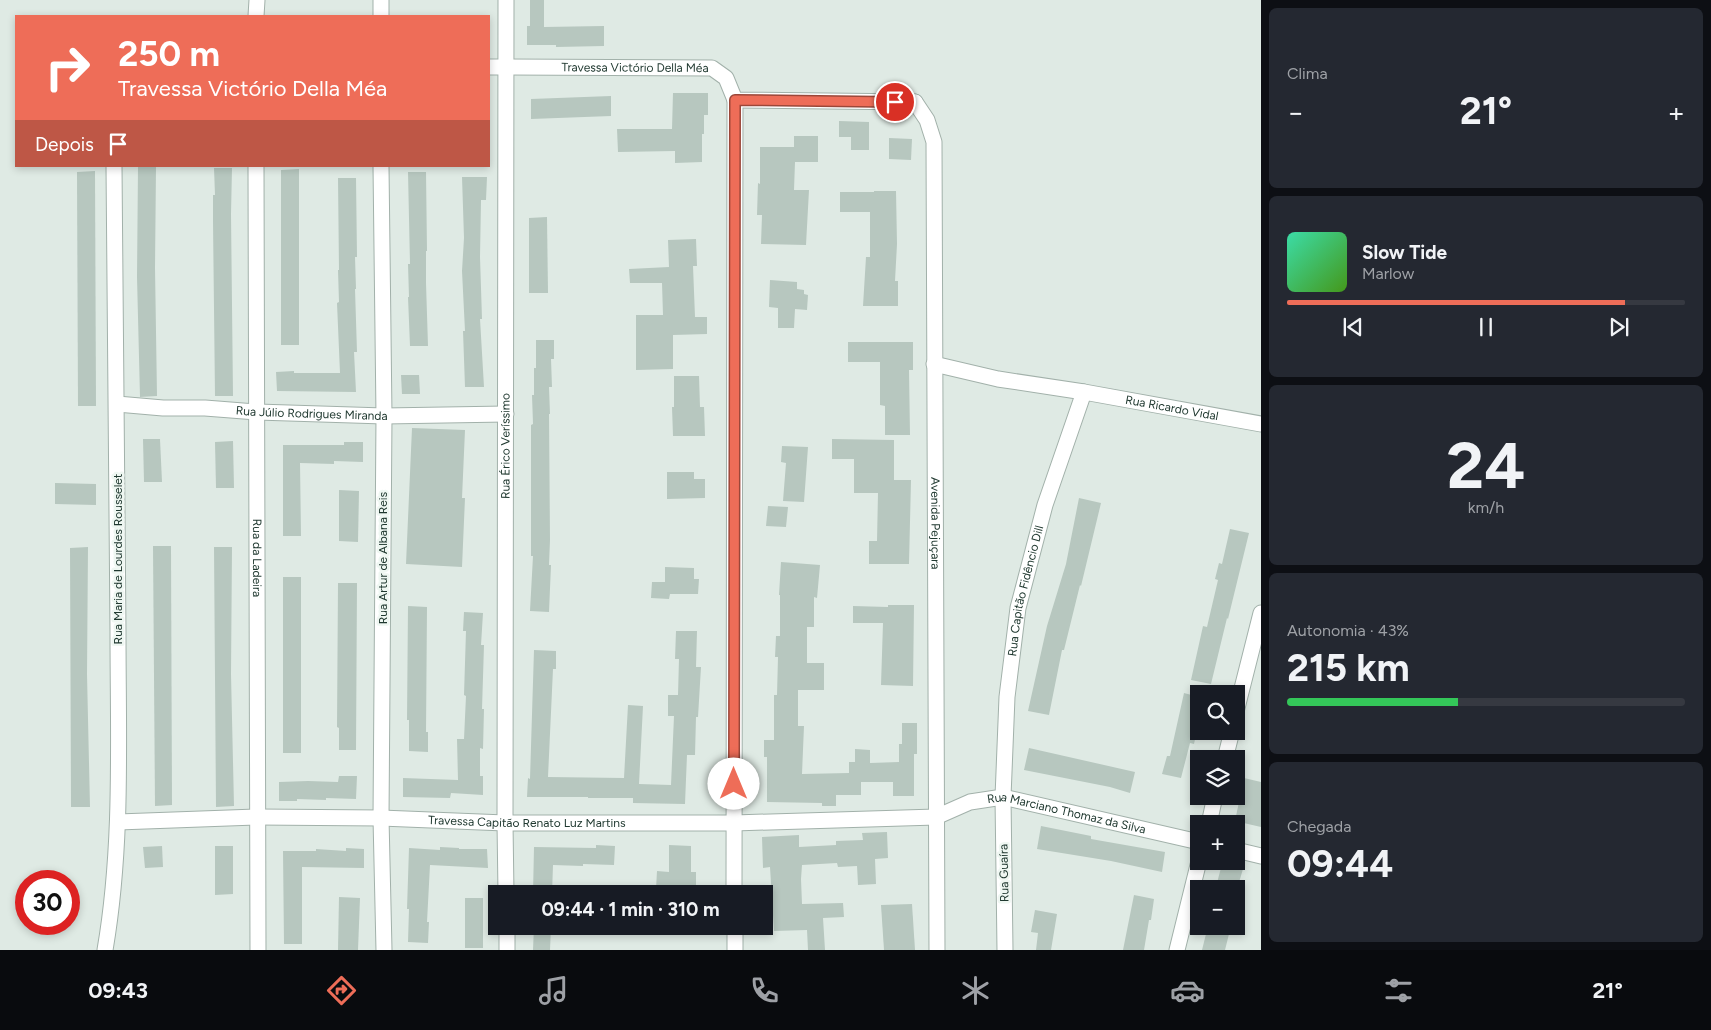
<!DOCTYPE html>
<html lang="pt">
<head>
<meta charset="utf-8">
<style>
	:root { --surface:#171b24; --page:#242831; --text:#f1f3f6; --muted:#9ea1a6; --line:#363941; --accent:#ee6d58 }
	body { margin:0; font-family:Figtree,sans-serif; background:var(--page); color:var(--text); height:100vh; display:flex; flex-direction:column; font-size:19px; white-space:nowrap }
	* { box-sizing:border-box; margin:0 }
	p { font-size:16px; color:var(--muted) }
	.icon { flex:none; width:28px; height:28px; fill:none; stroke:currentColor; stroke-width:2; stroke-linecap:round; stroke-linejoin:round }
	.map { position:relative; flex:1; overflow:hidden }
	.drawer { display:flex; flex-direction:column; gap:8px; padding:8px; background:#0d0f14; width:450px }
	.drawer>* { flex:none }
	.guide { position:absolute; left:15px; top:15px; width:475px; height:152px; border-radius:0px; box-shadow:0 2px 8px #0003; background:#ee6d58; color:#fff; overflow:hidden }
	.tools { position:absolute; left:1190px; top:685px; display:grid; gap:10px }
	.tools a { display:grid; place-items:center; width:55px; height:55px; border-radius:0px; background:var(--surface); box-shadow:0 2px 8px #0003; font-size:25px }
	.speed { position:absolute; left:15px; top:870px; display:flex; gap:10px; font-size:25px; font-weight:700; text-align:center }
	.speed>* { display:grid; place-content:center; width:65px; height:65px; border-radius:50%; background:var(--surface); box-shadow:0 2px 8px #0003; line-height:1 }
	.speed .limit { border:8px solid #d22; background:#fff; color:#111 }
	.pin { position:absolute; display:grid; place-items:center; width:42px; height:42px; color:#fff; margin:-21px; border:2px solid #fff; border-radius:50%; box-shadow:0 1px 5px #0007 }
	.me { position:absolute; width:55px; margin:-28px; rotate:0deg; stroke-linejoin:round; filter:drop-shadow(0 0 4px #0008) }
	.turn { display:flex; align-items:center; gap:18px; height:105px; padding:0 20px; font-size:22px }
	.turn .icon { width:65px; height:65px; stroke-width:2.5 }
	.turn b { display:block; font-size:35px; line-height:42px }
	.then { display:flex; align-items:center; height:48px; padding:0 20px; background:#0003; gap:10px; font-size:19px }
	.big { font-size:38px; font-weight:700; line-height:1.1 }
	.drawer .tile { flex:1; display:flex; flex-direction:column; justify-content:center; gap:8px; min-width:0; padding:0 18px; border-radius:8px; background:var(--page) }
	.drawer .dial { align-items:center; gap:0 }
	.dial b { font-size:65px; line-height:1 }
	.song { display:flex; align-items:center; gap:15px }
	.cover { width:60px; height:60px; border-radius:8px; background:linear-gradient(135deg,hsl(160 70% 55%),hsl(100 70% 35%)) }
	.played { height:5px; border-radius:2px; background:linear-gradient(90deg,var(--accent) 85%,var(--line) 85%) }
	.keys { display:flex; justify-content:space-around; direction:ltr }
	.heat { display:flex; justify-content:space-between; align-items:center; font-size:28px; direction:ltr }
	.charge { height:8px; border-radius:4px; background:linear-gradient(90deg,#34c759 43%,var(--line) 0) }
	.trip { position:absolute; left:488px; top:885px; width:285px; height:50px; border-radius:0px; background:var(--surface); box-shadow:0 2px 8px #0003; font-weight:700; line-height:50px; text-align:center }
	.tab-bar { display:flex; height:80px; justify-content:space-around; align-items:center; background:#090b0e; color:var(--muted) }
	.tab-bar .icon { width:35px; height:35px }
	.tab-bar .active { color:var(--accent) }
	.tab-bar b { font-size:22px; color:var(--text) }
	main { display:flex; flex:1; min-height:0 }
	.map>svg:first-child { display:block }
	.building { fill:#b7c7bf }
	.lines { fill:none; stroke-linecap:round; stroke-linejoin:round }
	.minor-casing { stroke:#a2b1aa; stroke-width:17 }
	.tertiary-casing { stroke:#a2b1aa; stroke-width:17 }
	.minor { stroke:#fff; stroke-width:15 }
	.tertiary { stroke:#fff; stroke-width:15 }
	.route-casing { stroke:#9b4739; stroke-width:12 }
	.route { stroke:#ee6d58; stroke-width:9 }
	.labels { text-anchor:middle; stroke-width:5; stroke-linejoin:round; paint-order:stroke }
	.street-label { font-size:12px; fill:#203930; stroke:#eff7f2 }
</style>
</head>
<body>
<main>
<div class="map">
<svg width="1261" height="950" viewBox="0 0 1261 950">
	<rect width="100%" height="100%" fill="#dfeae4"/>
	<g class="building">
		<path d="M530,0H544V27L604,26V46L556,47V45H527V26H530Z"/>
		<path d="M673,93H708V115H704V134H702V162L675,163V151L618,152L617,129H672Z"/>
		<path d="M611,96V116L531,119V99Z"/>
		<path d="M839,121L869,122V150H851V137H839Z"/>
		<path d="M794,136H818V162H795L794,190H809L806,245L761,244L762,215H757L758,183L760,184V147H794Z"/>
		<path d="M889,138L912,139L911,160L889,159Z"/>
		<path d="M138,167H156L155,268L157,396L140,397L137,277Z"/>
		<path d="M214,168H232L231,214L233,396H215L213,221V195H215Z"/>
		<path d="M299,169V345H281V170Z"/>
		<path d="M95,171L96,406H78L77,172Z"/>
		<path d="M408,172H426L427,251H426V283L428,346H410L408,297H409L408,264H410Z"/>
		<path d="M462,177H487L486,200H481L480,257L482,319H480L484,387H465L463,331H465L462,271L464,238Z"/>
		<path d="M338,178H356L357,257H355L356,289H355L357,352H354L356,392L277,391L276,372L294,371V373H340L337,303L339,302L338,270H339Z"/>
		<path d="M874,191H896L897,244L895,281H898V306H863L866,257H870V212H840V192H874Z"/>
		<path d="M547,217L548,293H529V218Z"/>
		<path d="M696,239L697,266H693L695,317H707V334L673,335V369L636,370V315H663L662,283H630L629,269L669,267L668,240Z"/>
		<path d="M770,280L797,282V289L804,290V294L808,295L807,310L795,309L794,328H778V308L769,307Z"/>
		<path d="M536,340H554V359H551L552,387H549L550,414H549L550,540L549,565H551L549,612L530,611L533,556H531V425L533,424L532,395H534V368H536Z"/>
		<path d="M848,342H913V370H909L910,435H885V406L880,405V362H848Z"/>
		<path d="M401,375H419L420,394H402Z"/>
		<path d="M674,376H699L700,407H704L705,436H673L672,407H674Z"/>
		<path d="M412,428L465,430L462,498H465L462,567L406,564Z"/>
		<path d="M143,439H160L162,482H144Z"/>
		<path d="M832,439L894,440V480H911L909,564H869V541H877L878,493H854V459H832Z"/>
		<path d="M233,441L234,488H216L215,442Z"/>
		<path d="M344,442H363V462L334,461V464L300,463L301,536H283V445H344Z"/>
		<path d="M782,446L808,447L804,502L783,501L786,463L781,462Z"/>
		<path d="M667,472H694V479H705V498L667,499Z"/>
		<path d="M55,483L96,484V505L55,504Z"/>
		<path d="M339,490L359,491L358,542L339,541Z"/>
		<path d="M1079,498L1101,503L1081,586L1080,585L1064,650H1062L1049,715L1028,711L1047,626L1066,564Z"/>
		<path d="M768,506L788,507L786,527L766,526Z"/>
		<path d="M1230,529L1249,533L1228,619L1227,618L1211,684L1191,680L1203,626L1207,627L1218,580L1215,579L1219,563L1222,564Z"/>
		<path d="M153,546H171L172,805L155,806Z"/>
		<path d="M88,547L87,674L90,807H71L70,548Z"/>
		<path d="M214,547H232L231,674L234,806L216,807Z"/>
		<path d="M781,562L820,565L817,598L814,597V627H807V663H824V690H798V726H804L802,774L849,773V762H855V749L870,750V763L899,762V744H902V723H917V754H914V796H893V782H861V795H836V806H822V803L767,802V757H764V740H774V695H777L778,657H775L776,636H780V595H779Z"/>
		<path d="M665,567L694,568V579H699L698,594H670L669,599L651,598L652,582H665Z"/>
		<rect x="283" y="577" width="18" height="176"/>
		<path d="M338,583H357L356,750H339V728L337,727Z"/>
		<path d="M888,605H914L913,686L881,685L883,623H853V606L888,607Z"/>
		<path d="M408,606L427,607L426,732H428V752L409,751V720H407Z"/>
		<path d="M464,612L483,613L481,645H484L482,709H484L483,749L480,748V776H483V795L451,793L450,798L403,797V778L458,780L457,739H464L466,696L464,695L466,631H463Z"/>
		<path d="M676,631H697L696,667H701L698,717H696L695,755H687L685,804L633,803V798H588V797H527L528,778L530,779L534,650L556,651V669H553L548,777L624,778L628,705L643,706L639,784L671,785L674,716H668V695H678L679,659H675Z"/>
		<path d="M1184,693L1199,697V721L1194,744L1190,743L1181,778L1162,774L1167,756H1170Z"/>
		<path d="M1029,748L1135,772L1130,793L1110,787L1024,770Z"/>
		<path d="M339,776H357L356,799L326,798V800L297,799V801H279V782L308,781L338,782Z"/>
		<path d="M1244,778L1261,782V827L1235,821Z"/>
		<path d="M1041,826L1091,836V839L1165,852L1162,872L1111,861L1037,849Z"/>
		<path d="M887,832L888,858L875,859L876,884L858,885L857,866L838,867L837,863L802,865L801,879L802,904L843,903L844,917L823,918L825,950H808L807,930L774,931L770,867L763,868L762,837L799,835V847L836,845V841L863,840L862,833Z"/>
		<path d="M596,845L615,846L614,865L583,864V866L553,865L552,894H533L534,847L596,848Z"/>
		<path d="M669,845L691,846V872H696V894H661V888L656,889L657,871L669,872Z"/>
		<path d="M162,846L163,867L145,868L143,847Z"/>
		<path d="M215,846H233V894L215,895Z"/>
		<path d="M440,847L459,848V849H487L488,868L430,865L427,922H429L428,943L408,942L409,909H407L409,848L440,850Z"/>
		<path d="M346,848L364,849V868L302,867V944H284L283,851H316V849L346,851Z"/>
		<path d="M1222,864L1243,869L1237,889L1217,883Z"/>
		<path d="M1134,895L1154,899L1151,920H1149L1144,950H1123Z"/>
		<path d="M339,897L360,898L358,950H338Z"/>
		<rect x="465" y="898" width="18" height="50"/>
		<path d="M912,904L915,950H884L881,905Z"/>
		<path d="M1035,910L1057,914L1051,950H1036L1038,933L1031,932Z"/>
		<path d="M534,926H551L550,950H533Z"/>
		<path d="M1208,926H1231L1225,950H1202Z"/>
	</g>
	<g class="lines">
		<defs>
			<g id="minor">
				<path d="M256,16L257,0"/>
				<path d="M381,16V0"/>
				<path id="s1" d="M489,67L712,68L726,78L735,100L915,102"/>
				<path id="s2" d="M256,166L258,950"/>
				<path d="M381,166L384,416L381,818L384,950"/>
				<path id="s3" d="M934,364L998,379L1084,392L1261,424"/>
				<path id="s4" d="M117,404L163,408H205L257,412L384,416L506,414"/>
				<path d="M1236,712L1261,613"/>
				<path d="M1225,759L1232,731"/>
				<path id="s5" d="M118,822L257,817L381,818L505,823H734L936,817L970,802L1003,797L1199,842"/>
				<path d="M1209,824L1215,796"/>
				<path d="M1236,850L1261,856"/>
				<path id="s6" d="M506,894L505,823L506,0"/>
				<path d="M734,894L735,100"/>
				<path d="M507,926V950"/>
				<path d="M735,926V950"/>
				<path d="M105,950C123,845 118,738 118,631C118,476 116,321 114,166"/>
				<path id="s7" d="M1005,950L1003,797L1007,697L1018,608L1045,505L1084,392"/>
				<path d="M1177,950L1199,861"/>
			</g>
			<g id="tertiary">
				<path id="s8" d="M915,102L927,120L934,142L937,950"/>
			</g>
		</defs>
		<use href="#minor" class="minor-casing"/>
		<use href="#tertiary" class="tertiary-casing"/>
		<use href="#minor" class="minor"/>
		<use href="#tertiary" class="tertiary"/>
	</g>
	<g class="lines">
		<defs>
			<path id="route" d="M734,784L735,100L895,102"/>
		</defs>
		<use href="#route" class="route-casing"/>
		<use href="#route" class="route"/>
	</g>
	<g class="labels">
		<g class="street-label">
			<text dy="4" stroke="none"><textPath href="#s1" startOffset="146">Travessa Victório Della Méa</textPath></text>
			<text dy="4" stroke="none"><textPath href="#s3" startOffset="242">Rua Ricardo Vidal</textPath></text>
			<text dy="4" stroke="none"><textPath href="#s4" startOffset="195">Rua Júlio Rodrigues Miranda</textPath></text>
			<text dy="4" stroke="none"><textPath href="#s6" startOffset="448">Rua Érico Veríssimo</textPath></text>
			<text dy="4" stroke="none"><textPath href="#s8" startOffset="426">Avenida Pejuçara</textPath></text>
			<text dy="4" stroke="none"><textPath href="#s2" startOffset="392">Rua da Ladeira</textPath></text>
			<text transform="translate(383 558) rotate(-90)" y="4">Rua Artur de Albana Reis</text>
			<text transform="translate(118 559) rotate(-90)" y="4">Rua Maria de Lourdes Rousselet</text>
			<text dy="4" stroke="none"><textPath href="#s7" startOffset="361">Rua Capitão Fidêncio Dill</textPath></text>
			<text dy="4" stroke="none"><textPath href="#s5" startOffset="954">Rua Marciano Thomaz da Silva</textPath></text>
			<text dy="4" stroke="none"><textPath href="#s5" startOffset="409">Travessa Capitão Renato Luz Martins</textPath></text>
			<text transform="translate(1004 873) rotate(-91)" y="4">Rua Guaíra</text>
		</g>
	</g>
</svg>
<div class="tools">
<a><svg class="icon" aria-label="search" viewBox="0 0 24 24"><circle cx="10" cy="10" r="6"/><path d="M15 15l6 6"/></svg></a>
<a><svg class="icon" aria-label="layers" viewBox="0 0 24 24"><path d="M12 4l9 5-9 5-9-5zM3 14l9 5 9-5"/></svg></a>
<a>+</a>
<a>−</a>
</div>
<div class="speed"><div class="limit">30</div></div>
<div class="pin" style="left:895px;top:102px;background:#d93025"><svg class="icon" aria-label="arrive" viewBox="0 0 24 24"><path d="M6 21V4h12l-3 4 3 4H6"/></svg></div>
<svg class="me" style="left:734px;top:784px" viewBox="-20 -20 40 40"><circle r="19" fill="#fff"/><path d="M0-13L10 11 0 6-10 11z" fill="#ee6d58"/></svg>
<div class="trip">09:44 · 1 min · 310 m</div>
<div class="guide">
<div class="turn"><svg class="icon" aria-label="right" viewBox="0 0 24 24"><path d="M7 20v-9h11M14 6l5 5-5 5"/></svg><div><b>250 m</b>Travessa Victório Della Méa</div></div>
<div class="then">Depois<svg class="icon" aria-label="arrive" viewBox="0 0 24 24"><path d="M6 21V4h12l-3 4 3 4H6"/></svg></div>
</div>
</div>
<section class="drawer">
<div class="tile"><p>Clima</p>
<div class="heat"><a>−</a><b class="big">21°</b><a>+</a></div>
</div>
<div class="tile">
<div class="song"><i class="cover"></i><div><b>Slow Tide</b><p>Marlow</p></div></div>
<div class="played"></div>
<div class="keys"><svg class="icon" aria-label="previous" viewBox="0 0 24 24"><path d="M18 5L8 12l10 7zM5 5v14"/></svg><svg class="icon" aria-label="pause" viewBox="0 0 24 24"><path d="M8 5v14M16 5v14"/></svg><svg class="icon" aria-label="next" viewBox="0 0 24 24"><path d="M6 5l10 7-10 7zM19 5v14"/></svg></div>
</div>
<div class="tile dial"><b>24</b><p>km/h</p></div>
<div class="tile"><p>Autonomia · 43%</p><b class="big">215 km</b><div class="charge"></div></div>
<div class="tile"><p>Chegada</p><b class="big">09:44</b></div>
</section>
</main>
<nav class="tab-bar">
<b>09:43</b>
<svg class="icon active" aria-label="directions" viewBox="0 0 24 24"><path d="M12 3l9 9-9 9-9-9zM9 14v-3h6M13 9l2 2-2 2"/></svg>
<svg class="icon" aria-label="music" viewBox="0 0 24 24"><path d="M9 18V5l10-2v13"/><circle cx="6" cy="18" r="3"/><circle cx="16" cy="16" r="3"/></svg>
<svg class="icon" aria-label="phone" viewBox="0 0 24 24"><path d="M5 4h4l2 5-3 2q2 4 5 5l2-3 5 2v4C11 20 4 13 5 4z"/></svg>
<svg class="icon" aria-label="climate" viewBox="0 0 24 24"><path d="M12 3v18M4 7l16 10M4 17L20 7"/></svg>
<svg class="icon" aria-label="car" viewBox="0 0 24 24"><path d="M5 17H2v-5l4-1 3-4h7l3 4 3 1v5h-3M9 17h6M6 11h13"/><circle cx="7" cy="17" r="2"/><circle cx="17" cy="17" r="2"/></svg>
<svg class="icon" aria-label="filters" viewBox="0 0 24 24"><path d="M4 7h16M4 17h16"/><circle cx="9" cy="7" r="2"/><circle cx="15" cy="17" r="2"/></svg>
<b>21°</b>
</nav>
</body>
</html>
